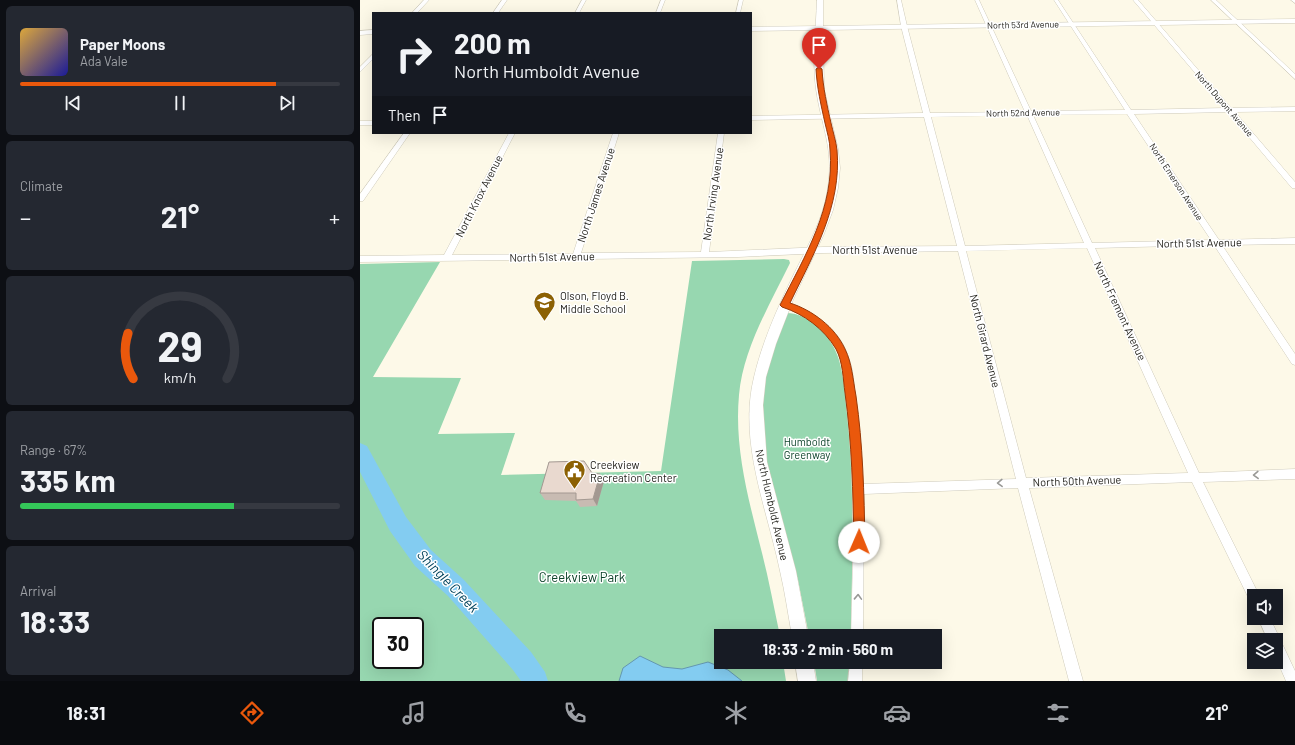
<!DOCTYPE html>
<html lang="en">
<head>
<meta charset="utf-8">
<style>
	:root { --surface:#171b24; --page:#242831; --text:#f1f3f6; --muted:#9ea1a6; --line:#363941; --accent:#ea580c }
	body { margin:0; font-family:Barlow,sans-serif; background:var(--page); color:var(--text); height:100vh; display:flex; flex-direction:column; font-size:15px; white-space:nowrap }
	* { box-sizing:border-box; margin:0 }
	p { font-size:13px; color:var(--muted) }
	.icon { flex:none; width:22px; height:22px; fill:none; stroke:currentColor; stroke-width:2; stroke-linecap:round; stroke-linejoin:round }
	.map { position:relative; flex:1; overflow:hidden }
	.drawer { display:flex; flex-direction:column; gap:6px; padding:6px; background:#0d0f14; width:360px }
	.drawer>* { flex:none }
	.hud { position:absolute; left:12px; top:12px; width:380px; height:122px; border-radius:0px; box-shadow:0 4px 16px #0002; background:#171b24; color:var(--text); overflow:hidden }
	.fabs { position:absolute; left:887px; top:589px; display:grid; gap:8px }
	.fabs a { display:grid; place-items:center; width:36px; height:36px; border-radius:0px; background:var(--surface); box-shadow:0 4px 16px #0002; font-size:20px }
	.speed { position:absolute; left:12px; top:617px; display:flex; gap:8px; font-size:20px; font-weight:700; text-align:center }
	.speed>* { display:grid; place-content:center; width:52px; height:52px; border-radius:50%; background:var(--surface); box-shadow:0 4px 16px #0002; line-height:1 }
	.speed .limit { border:2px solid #111; border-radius:6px; background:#fff; color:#111 }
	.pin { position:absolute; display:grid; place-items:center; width:34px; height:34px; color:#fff; margin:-41px -17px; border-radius:50% 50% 50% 0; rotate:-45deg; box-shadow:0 0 4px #0007 }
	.pin .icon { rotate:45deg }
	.me { position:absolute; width:44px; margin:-22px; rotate:1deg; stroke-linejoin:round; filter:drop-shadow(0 0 3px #0008) }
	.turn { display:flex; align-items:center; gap:14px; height:84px; padding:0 16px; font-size:18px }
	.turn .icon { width:52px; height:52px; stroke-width:2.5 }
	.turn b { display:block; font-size:28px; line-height:34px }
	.then { display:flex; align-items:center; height:38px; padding:0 16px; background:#0003; gap:8px; font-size:15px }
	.big { font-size:30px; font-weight:700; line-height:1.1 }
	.drawer .card { flex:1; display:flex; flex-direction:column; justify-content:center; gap:6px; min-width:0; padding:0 14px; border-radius:6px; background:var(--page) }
	.drawer .dial { align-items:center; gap:0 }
	.dial svg { height:104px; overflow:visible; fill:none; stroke:var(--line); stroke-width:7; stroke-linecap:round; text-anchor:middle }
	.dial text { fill:var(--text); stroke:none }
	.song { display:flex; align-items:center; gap:12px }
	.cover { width:48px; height:48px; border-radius:6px; background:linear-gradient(135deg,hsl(40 70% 55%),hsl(240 70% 35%)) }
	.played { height:4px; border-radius:2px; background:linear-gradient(90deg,var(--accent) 80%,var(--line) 80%) }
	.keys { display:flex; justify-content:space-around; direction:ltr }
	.heat { display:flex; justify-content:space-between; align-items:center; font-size:22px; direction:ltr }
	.charge { height:6px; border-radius:3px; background:linear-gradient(90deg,#34c759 67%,var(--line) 0) }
	.trip { position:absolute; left:354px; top:629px; width:228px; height:40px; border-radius:0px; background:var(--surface); box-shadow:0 4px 16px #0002; font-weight:700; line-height:40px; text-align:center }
	.dock { display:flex; height:64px; justify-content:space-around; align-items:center; background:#090b0e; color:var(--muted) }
	.dock .icon { width:28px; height:28px }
	.dock .current { color:var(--accent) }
	.dock b { font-size:18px; color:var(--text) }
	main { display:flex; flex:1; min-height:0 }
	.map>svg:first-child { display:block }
	.green { fill:#97d7b0; fill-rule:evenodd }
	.water { fill:#83ccf1; stroke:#6497af }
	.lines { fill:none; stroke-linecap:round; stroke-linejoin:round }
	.river { fill:#83ccf1; fill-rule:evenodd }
	.minor-casing { stroke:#cfcbbb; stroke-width:1 }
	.tertiary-casing { stroke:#cfcbbb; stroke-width:1 }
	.minor { fill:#fff; fill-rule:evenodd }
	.tertiary { fill:#fff; fill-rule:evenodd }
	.wall { fill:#c8bbb2 }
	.shaded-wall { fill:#a39891 }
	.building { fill:#e9d9cf; stroke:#a39891 }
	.oneway { stroke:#999996 }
	.route { fill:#ea580c; stroke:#983908 }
	.labels { text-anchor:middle; stroke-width:3; stroke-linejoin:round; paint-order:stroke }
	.far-street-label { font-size:9px; fill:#1d1c16; stroke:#fff }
	.street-label { font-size:11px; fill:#1d1c16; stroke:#fff }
	.poi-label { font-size:11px; fill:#1d1c16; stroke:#fff; text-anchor:start }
	.park-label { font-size:11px; fill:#0d432a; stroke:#fff }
	.near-park-label { font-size:13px; fill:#0d432a; stroke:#fff }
	.near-water-label { font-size:14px; font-style:italic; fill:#01425b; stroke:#fff }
</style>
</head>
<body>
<main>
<section class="drawer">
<div class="card">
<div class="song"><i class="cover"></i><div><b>Paper Moons</b><p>Ada Vale</p></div></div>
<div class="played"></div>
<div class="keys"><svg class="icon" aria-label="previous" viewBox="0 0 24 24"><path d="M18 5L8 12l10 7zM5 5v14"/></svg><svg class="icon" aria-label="pause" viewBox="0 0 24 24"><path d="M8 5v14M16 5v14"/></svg><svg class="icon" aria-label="next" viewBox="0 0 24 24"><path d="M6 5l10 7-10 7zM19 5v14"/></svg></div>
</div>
<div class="card"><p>Climate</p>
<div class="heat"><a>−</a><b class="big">21°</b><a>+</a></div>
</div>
<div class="card dial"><svg viewBox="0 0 100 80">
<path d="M14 69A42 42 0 1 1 86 69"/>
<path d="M14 69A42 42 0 0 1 10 34" stroke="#ea580c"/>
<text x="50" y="56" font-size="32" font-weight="700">29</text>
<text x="50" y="72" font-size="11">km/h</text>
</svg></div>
<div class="card"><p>Range · 67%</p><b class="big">335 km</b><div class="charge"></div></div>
<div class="card"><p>Arrival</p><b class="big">18:33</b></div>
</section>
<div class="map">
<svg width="935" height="681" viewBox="0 0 935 681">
	<rect width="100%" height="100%" fill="#fdf9e8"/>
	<g class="green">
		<path d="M424,259L429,260L430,263C410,304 383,349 379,395C374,449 389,501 402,553C409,580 414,608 420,636H361V662H423L426,681H0V264L80,262L13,377L101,378L78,434L155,433L141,475L301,471L332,261ZM21,626H55V660H21Z"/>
		<path d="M426,313C451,313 473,338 479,360C484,377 485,397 487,414C495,488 492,562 491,636H449L438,580L404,457L401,410L404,379L412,346Z"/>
		<path d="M454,662H490V681H457Z"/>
	</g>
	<path class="water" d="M280,656L303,667L322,669L348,662L368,670L382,681H259L263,668Z"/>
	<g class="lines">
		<path class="river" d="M0,443L7,446L46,517L71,550L104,580L171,652L185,672L188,681H161L153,670L88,596L55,566L30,531L0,472Z"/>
		<defs>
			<g id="minor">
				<path d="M64,0H69L57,13H52Z"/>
				<path d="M142,0H147L138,13H133Z"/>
				<path d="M222,0H226L219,13H215Z"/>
				<path d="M301,0H305L300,13H296Z"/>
				<path d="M379,0H383L380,13H376Z"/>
				<path d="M537,0H541L547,26L570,113L665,112L615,0H619L671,111L765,110L694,0H698L771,110L865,108L773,0H778L871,108L935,107V111L875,112L935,182V188H932L868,112L774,114L859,240L935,238V244L862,245L935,354V365L932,364L854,245L735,248L839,473L935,469V479L843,482L898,593L900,596H894V603L890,601L832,482L669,488L723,681H709L658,488L504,494L503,636H491C493,560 496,484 487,408C485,390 485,369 477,351C467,329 444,314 422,307L421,305L425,302C452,310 479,328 488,356C494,371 494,388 496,404C500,431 502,457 503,484L656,479L598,251L463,253L378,257L0,262V256L84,255L149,133H155L92,255L213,254L253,133H259L221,253L341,252L358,133H364L349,252L463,247L597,246L564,117L391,120V116L563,113L541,26ZM767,114L851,240L732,243L673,115ZM667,115L724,243L605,246L571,117ZM727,248L828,473L666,478L606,251Z"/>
				<path d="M851,0H856L935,74V79Z"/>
				<path d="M931,0H935V3Z"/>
				<path d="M391,27L460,26L463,28L460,30L391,31Z"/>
				<path d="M13,30V34L0,35V31Z"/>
				<path d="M13,54V59L0,72V67Z"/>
				<rect x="0" y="121" width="13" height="4"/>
				<path d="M44,133H50L3,201H0V194Z"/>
				<path d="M898,618H910L935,671V681H926L916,658V640H908Z"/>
				<path d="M490,662H502V681H488Z"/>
			</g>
			<g id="tertiary">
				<path d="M457,0H463V26L935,19V23L463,30L464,89L478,149L480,168L478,188L473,210L464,234L433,300L416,344L406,377L403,405L407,462L436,571L448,636H432C428,614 425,592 420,571C407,508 378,442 394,377C402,343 417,309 432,278C446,249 464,219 468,187C474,148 461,125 456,89C452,60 456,29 457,0Z"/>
				<path d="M435,662H453L456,681H438Z"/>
			</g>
		</defs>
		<use href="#minor" class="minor-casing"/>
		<use href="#tertiary" class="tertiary-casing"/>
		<use href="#minor" class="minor"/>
		<use href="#tertiary" class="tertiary"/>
	</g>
	<path class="wall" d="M244,481L237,506L220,507L216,501L185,500L180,493Z"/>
	<path class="shaded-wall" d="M240,474L244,481L237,506L233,499Z"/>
	<path class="building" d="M224,461L232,473L240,474L233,499L216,500V493H180L189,462Z"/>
	<defs><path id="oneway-chevron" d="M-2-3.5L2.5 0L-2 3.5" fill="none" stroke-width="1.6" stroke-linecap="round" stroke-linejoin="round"/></defs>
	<g class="oneway">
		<use href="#oneway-chevron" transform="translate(896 475) rotate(178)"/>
		<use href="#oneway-chevron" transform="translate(640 483) rotate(178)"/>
		<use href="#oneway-chevron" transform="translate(498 597) rotate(-88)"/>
	</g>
	<path class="route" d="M459,67L462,69C463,88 467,105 471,123C473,132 476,141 477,150C482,206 453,255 430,303C452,310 475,327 485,349C492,363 493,380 496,396C503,445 504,493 505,542L503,546L499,548L495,546L494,542C493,493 492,443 485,393C483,379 483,362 476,349C464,329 444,314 422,307L420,305C445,256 475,207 470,150C470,141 467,132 465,123C461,105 457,88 456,69Z"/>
	<defs>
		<symbol id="school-pin" viewBox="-11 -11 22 30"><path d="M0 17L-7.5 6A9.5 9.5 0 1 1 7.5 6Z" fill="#8c6103" stroke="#fff"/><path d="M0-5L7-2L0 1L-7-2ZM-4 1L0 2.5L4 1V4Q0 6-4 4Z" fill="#fff"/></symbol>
		<symbol id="civic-pin" viewBox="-11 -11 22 30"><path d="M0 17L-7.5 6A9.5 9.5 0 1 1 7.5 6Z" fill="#8c6103" stroke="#fff"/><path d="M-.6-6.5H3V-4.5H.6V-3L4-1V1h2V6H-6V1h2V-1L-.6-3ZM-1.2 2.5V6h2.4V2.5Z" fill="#fff"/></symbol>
	</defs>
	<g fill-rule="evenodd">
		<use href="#school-pin" x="172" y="290" width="25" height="34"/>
		<use href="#civic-pin" x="202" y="458" width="25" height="34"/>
	</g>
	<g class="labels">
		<g class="far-street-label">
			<text transform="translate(663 25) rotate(-1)" y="3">North 53rd Avenue</text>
			<text transform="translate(864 104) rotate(49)" y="3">North Dupont Avenue</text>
			<text transform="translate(663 113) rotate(-1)" y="3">North 52nd Avenue</text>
			<text transform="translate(816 182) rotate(57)" y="3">North Emerson Avenue</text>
		</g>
		<g class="street-label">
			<text transform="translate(353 194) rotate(-82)" y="4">North Irving Avenue</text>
			<text transform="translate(236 195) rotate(-72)" y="4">North James Avenue</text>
			<text transform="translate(119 196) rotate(-63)" y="4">North Knox Avenue</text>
			<text transform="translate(839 243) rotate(-1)" y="4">North 51st Avenue</text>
			<text x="515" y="254">North 51st Avenue</text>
			<text transform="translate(192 257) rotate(-1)" y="4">North 51st Avenue</text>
			<text transform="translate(760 311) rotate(65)" y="4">North Fremont Avenue</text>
			<text transform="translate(625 341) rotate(76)" y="4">North Girard Avenue</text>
			<text transform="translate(717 481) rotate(-2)" y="4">North 50th Avenue</text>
			<text transform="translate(412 505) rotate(77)" y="4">North Humboldt Avenue</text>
		</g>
		<g class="poi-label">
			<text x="200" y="300">Olson, Floyd B.<tspan x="200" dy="13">Middle School</tspan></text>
			<text x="230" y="469">Creekview<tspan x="230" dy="13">Recreation Center</tspan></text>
		</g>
		<g class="park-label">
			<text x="447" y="446">Humboldt<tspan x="447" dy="13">Greenway</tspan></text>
		</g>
		<g class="near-park-label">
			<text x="222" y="582">Creekview Park</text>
		</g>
		<g class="near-water-label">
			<text transform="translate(88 581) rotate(46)" y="5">Shingle Creek</text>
		</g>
	</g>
</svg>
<div class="fabs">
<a><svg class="icon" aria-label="sound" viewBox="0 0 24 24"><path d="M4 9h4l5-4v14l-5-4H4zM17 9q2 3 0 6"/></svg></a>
<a><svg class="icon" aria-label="layers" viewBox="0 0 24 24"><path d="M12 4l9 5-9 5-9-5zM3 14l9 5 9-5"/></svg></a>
</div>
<div class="speed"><div class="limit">30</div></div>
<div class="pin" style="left:459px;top:69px;background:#d93025"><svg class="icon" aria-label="arrive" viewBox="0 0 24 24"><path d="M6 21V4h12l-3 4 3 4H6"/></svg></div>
<svg class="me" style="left:499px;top:542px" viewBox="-20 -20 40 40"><circle r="19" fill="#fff"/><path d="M0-13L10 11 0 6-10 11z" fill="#ea580c"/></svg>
<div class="trip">18:33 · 2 min · 560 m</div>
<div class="hud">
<div class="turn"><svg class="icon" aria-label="right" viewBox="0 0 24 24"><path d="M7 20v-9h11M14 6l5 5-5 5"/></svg><div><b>200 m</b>North Humboldt Avenue</div></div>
<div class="then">Then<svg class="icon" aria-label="arrive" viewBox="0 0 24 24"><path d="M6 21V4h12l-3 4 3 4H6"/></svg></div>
</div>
</div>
</main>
<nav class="dock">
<b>18:31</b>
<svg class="icon current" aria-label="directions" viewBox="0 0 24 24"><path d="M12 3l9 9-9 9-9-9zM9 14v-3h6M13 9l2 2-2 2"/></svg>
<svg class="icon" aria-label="music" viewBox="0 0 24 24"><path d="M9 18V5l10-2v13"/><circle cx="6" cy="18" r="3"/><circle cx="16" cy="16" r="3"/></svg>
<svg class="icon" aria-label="phone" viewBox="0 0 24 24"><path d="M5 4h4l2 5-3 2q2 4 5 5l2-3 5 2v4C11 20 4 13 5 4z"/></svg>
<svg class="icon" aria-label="climate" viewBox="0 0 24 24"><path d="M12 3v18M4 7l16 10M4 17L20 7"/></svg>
<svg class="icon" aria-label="car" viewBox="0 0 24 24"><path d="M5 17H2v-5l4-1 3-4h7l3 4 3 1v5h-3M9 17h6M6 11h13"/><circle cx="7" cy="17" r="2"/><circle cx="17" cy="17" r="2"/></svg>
<svg class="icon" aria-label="filters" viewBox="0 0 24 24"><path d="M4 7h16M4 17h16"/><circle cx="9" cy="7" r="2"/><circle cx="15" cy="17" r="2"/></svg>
<b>21°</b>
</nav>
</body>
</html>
